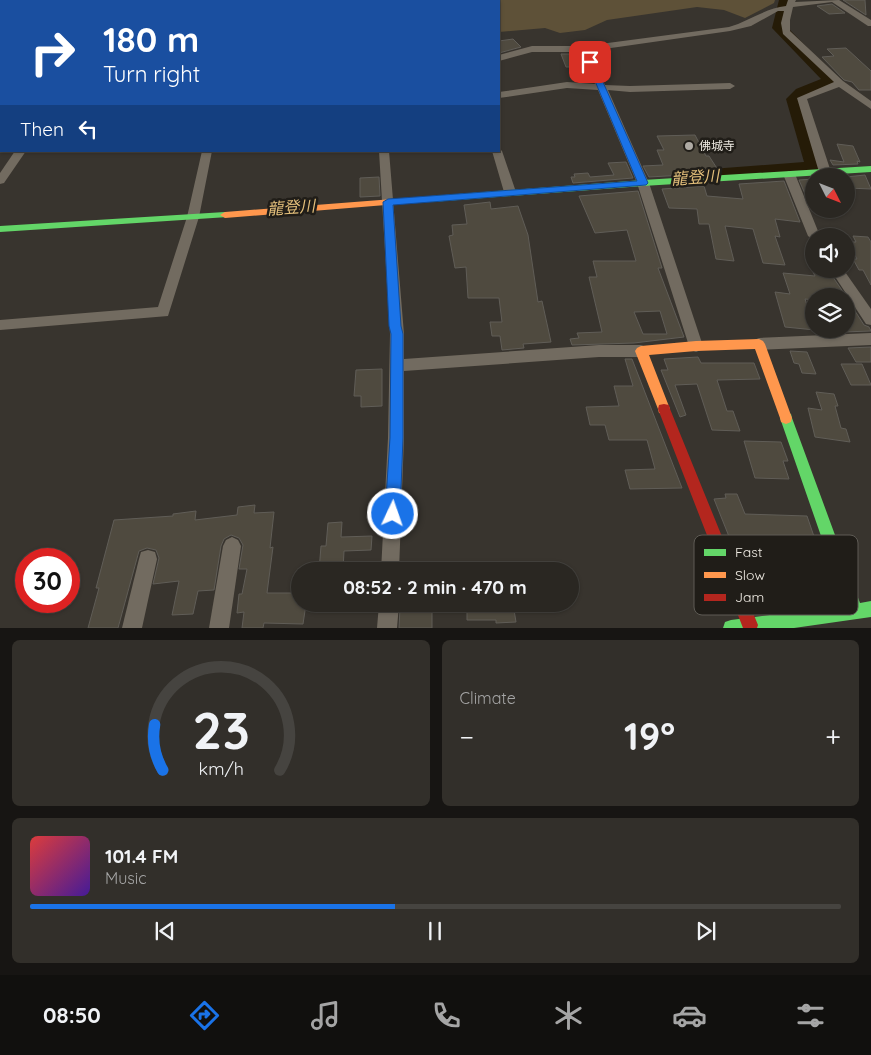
<!DOCTYPE html>
<html lang="en">
<head>
<meta charset="utf-8">
<style>
	:root { --surface:#2a2722; --page:#322f2a; --text:#f1f3f6; --muted:#a5a5a5; --line:#464440; --accent:#1a73e8 }
	body { margin:0; font-family:Quicksand,"Noto Sans JP",sans-serif; background:var(--page); color:var(--text); height:100vh; display:flex; flex-direction:column; font-size:19px; white-space:nowrap }
	* { box-sizing:border-box; margin:0 }
	p { font-size:16px; color:var(--muted) }
	.icon { flex:none; width:28px; height:28px; fill:none; stroke:currentColor; stroke-width:2; stroke-linecap:round; stroke-linejoin:round }
	.map { position:relative; height:628px; overflow:hidden }
	.side { display:flex; flex-direction:column; gap:12px; padding:12px; background:#171513; flex:1 }
	.side>* { flex:none }
	.top-card { position:absolute; left:0px; top:0px; width:500px; height:152px; box-shadow:0 1px 4px #0004,0 0 0 1px var(--line); background:#1a4fa0; color:#fff; overflow:hidden }
	.needle { width:32px; rotate:132deg }
	.controls { position:absolute; left:805px; top:168px; display:grid; gap:10px }
	.controls a { display:grid; place-items:center; width:50px; height:50px; border-radius:50%; background:var(--surface); box-shadow:0 1px 4px #0004,0 0 0 1px var(--line); font-size:25px }
	.speed { position:absolute; left:15px; top:548px; display:flex; gap:10px; font-size:25px; font-weight:700; text-align:center }
	.speed>* { display:grid; place-content:center; width:65px; height:65px; border-radius:50%; background:var(--surface); box-shadow:0 1px 4px #0004,0 0 0 1px var(--line); line-height:1 }
	.speed .limit { border:8px solid #d22; background:#fff; color:#111 }
	.pin { position:absolute; display:grid; place-items:center; width:42px; height:42px; color:#fff; margin:-21px; border-radius:10px; box-shadow:0 2px 8px #0006 }
	.me { position:absolute; width:55px; margin:-28px; rotate:3deg; stroke-linejoin:round; filter:drop-shadow(0 0 4px #0008) }
	.turn { display:flex; align-items:center; gap:18px; height:105px; padding:0 20px; font-size:22px }
	.turn .icon { width:65px; height:65px; stroke-width:2.5 }
	.turn b { display:block; font-size:35px; line-height:42px }
	.then { display:flex; align-items:center; height:48px; padding:0 20px; background:#0003; gap:10px; font-size:19px }
	.big { font-size:38px; font-weight:700; line-height:1.1 }
	.side .card { flex:1; display:flex; flex-direction:column; justify-content:center; gap:8px; min-width:0; padding:0 18px; border-radius:8px; background:var(--page) }
	.side .dial { align-items:center; gap:0 }
	.dial svg { height:130px; overflow:visible; fill:none; stroke:var(--line); stroke-width:7; stroke-linecap:round; text-anchor:middle }
	.dial text { fill:var(--text); stroke:none }
	.song { display:flex; align-items:center; gap:15px }
	.cover { width:60px; height:60px; border-radius:8px; background:linear-gradient(135deg,hsl(0 70% 55%),hsl(260 70% 35%)) }
	.played { height:5px; border-radius:2px; background:linear-gradient(90deg,var(--accent) 45%,var(--line) 45%) }
	.keys { display:flex; justify-content:space-around; direction:ltr }
	.heat { display:flex; justify-content:space-between; align-items:center; font-size:28px; direction:ltr }
	.side .tiles { flex:1; display:grid; gap:12px; grid-template-columns:1fr 1fr }
	.card:last-child { grid-column:span 2 }
	.trip { position:absolute; left:291px; top:562px; width:288px; height:50px; border-radius:25px; background:var(--surface); box-shadow:0 1px 4px #0004,0 0 0 1px var(--line); font-weight:700; line-height:50px; text-align:center }
	.tab-bar { display:flex; height:80px; justify-content:space-around; align-items:center; background:#11100e; color:var(--muted) }
	.tab-bar .icon { width:35px; height:35px }
	.tab-bar .selected { color:var(--accent) }
	.tab-bar b { font-size:22px; color:var(--text) }
	.map>svg:first-child { display:block }
	.green { fill:#5e5138 }
	.lines { fill:none; stroke-linecap:round; stroke-linejoin:round }
	.river { fill:#251b07; fill-rule:evenodd }
	.building { fill:#4f4a3f; stroke:#605d57; fill-rule:evenodd }
	.street { fill:#726b60; fill-rule:evenodd }
	.fast { fill:#63d668; fill-rule:evenodd }
	.slow { fill:#ff974d; fill-rule:evenodd }
	.jam { fill:#b3261e; fill-rule:evenodd }
	.route { fill:#1a73e8; stroke:#114b97 }
	.poi-dot { fill:#afaba4; stroke:#201d18; stroke-width:2 }
	.labels { text-anchor:middle; stroke-width:5; stroke-linejoin:round; paint-order:stroke }
	.far-poi-label { font-size:12px; fill:#efebe3; stroke:#201d18; text-anchor:start }
	.water-label { font-size:16px; font-style:italic; fill:#e2be7a; stroke:#201d18 }
	.key { fill:#201d18; stroke:#5e5b55; stroke-width:1 }
	.key-label { font-size:14px; fill:#efebe3 }
</style>
</head>
<body>
<div class="map">
<svg width="871" height="628" viewBox="0 0 871 628">
	<rect width="100%" height="100%" fill="#38342e"/>
	<path class="green" d="M64,0H775L774,3L745,18L724,10L697,7L607,20L585,30L560,33L545,28L499,32V1H64Z"/>
	<g class="lines">
		<path class="river" d="M779,0H793L787,27L840,81L838,85L808,97L804,100L825,167L822,171L815,173L698,182L691,180L688,176L691,172L698,170L804,162L786,99L796,89L821,79L772,28Z"/>
	</g>
	<g class="building">
		<path d="M843,0H865L866,15Z"/>
		<path d="M832,4L845,13L829,14L817,6Z"/>
		<path d="M513,39L521,47L499,53V41Z"/>
		<path d="M846,48L871,71V90H859L852,82L844,80L822,57L834,56L827,49Z"/>
		<path d="M561,54H578L583,67H566Z"/>
		<path d="M695,135L706,156H709L720,173L649,177L643,166L663,165L657,150H664L657,136Z"/>
		<path d="M837,144L853,146L860,162L857,161L858,164L833,165L830,160L844,162Z"/>
		<path d="M626,162L633,178L573,183L571,177H575L574,174L588,173L590,177L614,175L608,163Z"/>
		<path d="M865,175L871,189L848,188L846,177Z"/>
		<path d="M379,177L380,196L360,197V178Z"/>
		<path d="M814,179V211L812,210L799,180Z"/>
		<path d="M784,181L800,222L775,219L780,237L775,236L785,265L763,263L753,229L725,226L734,261L716,259L709,224H699L697,209L669,208L662,189L704,186L707,196L743,199L739,184Z"/>
		<path d="M638,191L662,268H658L684,337L634,343L572,345L570,339L579,338L577,333L602,332L589,277H597L593,261H636L627,230L595,233L579,196ZM660,311L667,334H643L634,312Z"/>
		<path d="M490,202L491,209L518,206L528,235L538,302L542,301L551,342L523,344L524,348L502,350L500,336H492L490,322H502L499,298H468L466,267L455,268L449,236L453,235L452,225L467,224L464,205Z"/>
		<path d="M853,236L868,237L871,242V285L863,270H859L853,259H857L848,242H856Z"/>
		<path d="M812,270H828L846,296H814V300L805,299L815,330L785,327L775,292L790,294L783,273L815,276Z"/>
		<path d="M846,297L864,325L869,327L871,331L843,332L841,329H846Z"/>
		<path d="M871,347V362H856L848,348Z"/>
		<path d="M790,351L807,352L816,374L802,373L799,364L794,363Z"/>
		<path d="M698,357L701,363H754L760,379L717,380L727,411H733L740,431L712,430L697,384L675,385L686,415L680,417L661,370H668L664,359Z"/>
		<path d="M625,359H632L682,488L630,489L625,470L655,469L647,440H609L605,425H590L586,407L619,406L614,386H633Z"/>
		<path d="M841,364H862L871,385H851Z"/>
		<path d="M382,369V406L361,407V396H354L356,370Z"/>
		<path d="M816,392L834,394L838,406H835L841,428L846,429L850,442L815,437L808,408L822,410Z"/>
		<path d="M744,441L781,442L788,461H783L789,479L755,478Z"/>
		<path d="M725,494H737L745,514L807,516L833,592L801,593L780,537L753,536L754,538L730,539L714,499L726,498Z"/>
		<path d="M255,505L254,513L274,512L270,548L273,547L267,593H300V604H306L303,624L264,623L263,628H242L244,612L237,613L239,594H242L247,569H239L243,545L239,538L231,535L224,539L221,546L214,590L198,591L193,614L172,615L179,581L153,584L159,558L156,550L147,548L139,551L118,628H88L99,588H96L114,520L173,516V514L196,511L195,520L237,515L238,507Z"/>
		<path d="M342,522L341,537L372,536L371,550L344,551L343,570L319,571L321,546H326L328,523Z"/>
		<path d="M405,604H432V628H399L400,608H404Z"/>
		<path d="M467,604H513L516,622L496,623V620H467Z"/>
	</g>
	<g class="lines">
		<g class="street">
			<path d="M788,0H796L795,2L839,0L871,20V26H868L832,2L793,7L790,20V31L843,81L871,101V109L839,87L807,99L831,172L829,174L825,175L819,172L797,98L834,82L783,34L781,23L784,11H778L751,26L730,31L590,51L605,85L630,86L730,83L735,86L730,89L630,92L608,90L649,183L703,346L701,350L696,352L691,350L689,346L637,183L598,90L567,88L499,98V92L567,82L595,84L582,52H532L499,61V55L532,46H585L729,27C749,21 766,8 786,6Z"/>
			<rect x="0" y="41" width="1" height="6"/>
			<rect x="0" y="122" width="1" height="6"/>
			<path d="M499,148L502,151L516,192L514,195L510,196L504,192L492,151H499Z"/>
			<path d="M15,151H26L4,183L0,184V173Z"/>
			<path d="M202,151H212L199,217L168,316L0,330V320L158,307L187,217Z"/>
			<path d="M379,151H389L404,334V359L599,345H641L646,347L648,351L646,355L641,357H599L404,371V438L399,571H381L388,438L390,334Z"/>
			<path d="M789,171L795,174L820,236H814V240L808,236L783,174Z"/>
			<path d="M830,269H843L871,309V325L866,324Z"/>
			<path d="M871,333V345L759,350L754,348L752,344L754,340L759,338Z"/>
			<path d="M232,537L238,540L241,546L229,628H209L223,546L226,540Z"/>
			<path d="M148,550L155,552L157,559L142,628H122L139,559L141,552Z"/>
			<path d="M379,604H399L397,628H377Z"/>
		</g>
		<g class="fast">
			<path d="M871,166V172L643,186L432,202L427,199L432,196L643,180Z"/>
			<path d="M225,212L230,215L228,217L0,232V226Z"/>
			<path d="M786,412L791,414L792,418L860,603L871,601V617L794,628H723L725,622L731,620L845,605L780,418L781,414Z"/>
		</g>
		<g class="slow">
			<path d="M432,196L435,197V201L225,218L220,215L225,212Z"/>
			<path d="M759,339L763,341L765,344L792,418L791,422L786,424L781,422L780,418L755,349L696,351L649,355L670,409L669,413L664,414L659,413L658,409L635,351L637,348L641,346L696,341Z"/>
		</g>
		<path class="jam" d="M664,404L669,405L670,409L758,625L757,628H743L658,409L659,405Z"/>
	</g>
	<path class="route" d="M590,59L594,62L648,183L646,185L393,205L401,326L403,334V438L400,514L398,519L393,521L388,519L385,514L390,438L391,334L389,326L383,202L388,199L637,181L587,62Z"/>
	<circle class="poi-dot" cx="689" cy="146" r="5"/>
	<g class="labels">
		<g class="far-poi-label">
			<text x="699" y="150">佛城寺</text>
		</g>
		<g class="water-label">
			<text transform="translate(695 177) rotate(-4)" y="6">龍登川</text>
			<text transform="translate(291 207) rotate(-4)" y="6">龍登川</text>
		</g>
	</g>
	<rect x="694" y="535" width="164" height="80" rx="8" class="key"/>
	<rect x="704" y="549" width="22" height="7" fill="#63d668"/>
	<rect x="704" y="572" width="22" height="6" fill="#ff974d"/>
	<rect x="704" y="594" width="22" height="7" fill="#b3261e"/>
	<g class="key-label">
		<text x="735" y="557">Fast</text>
		<text x="735" y="580">Slow</text>
		<text x="735" y="602">Jam</text>
	</g>
</svg>
<div class="controls">
<a><svg class="needle" viewBox="-14 -14 28 28"><path d="M0-13l5 13h-10z" fill="#e53935"/><path d="M0 13l5-13h-10z" fill="#a5a5a5"/></svg></a>
<a><svg class="icon" aria-label="sound" viewBox="0 0 24 24"><path d="M4 9h4l5-4v14l-5-4H4zM17 9q2 3 0 6"/></svg></a>
<a><svg class="icon" aria-label="layers" viewBox="0 0 24 24"><path d="M12 4l9 5-9 5-9-5zM3 14l9 5 9-5"/></svg></a>
</div>
<div class="speed"><div class="limit">30</div></div>
<div class="pin" style="left:590px;top:62px;background:#d93025"><svg class="icon" aria-label="arrive" viewBox="0 0 24 24"><path d="M6 21V4h12l-3 4 3 4H6"/></svg></div>
<svg class="me" style="left:393px;top:514px" viewBox="-20 -20 40 40"><circle r="17" fill="#1a73e8" stroke="#fff" stroke-width="3"/><path d="M0-11L8 9 0 5-8 9z" fill="#fff"/></svg>
<div class="trip">08:52 · 2 min · 470 m</div>
<div class="top-card">
<div class="turn"><svg class="icon" aria-label="right" viewBox="0 0 24 24"><path d="M7 20v-9h11M14 6l5 5-5 5"/></svg><div><b>180 m</b>Turn right</div></div>
<div class="then">Then<svg class="icon" aria-label="left" viewBox="0 0 24 24"><path d="M17 20v-9H6M10 6l-5 5 5 5"/></svg></div>
</div>
</div>
<section class="side">
<div class="tiles">
<div class="card dial"><svg viewBox="0 0 100 80">
<path d="M14 69A42 42 0 1 1 86 69"/>
<path d="M14 69A42 42 0 0 1 9 41" stroke="#1a73e8"/>
<text x="50" y="56" font-size="32" font-weight="700">23</text>
<text x="50" y="72" font-size="11">km/h</text>
</svg></div>
<div class="card"><p>Climate</p>
<div class="heat"><a>−</a><b class="big">19°</b><a>+</a></div>
</div>
<div class="card">
<div class="song"><i class="cover"></i><div><b>101.4 FM</b><p>Music</p></div></div>
<div class="played"></div>
<div class="keys"><svg class="icon" aria-label="previous" viewBox="0 0 24 24"><path d="M18 5L8 12l10 7zM5 5v14"/></svg><svg class="icon" aria-label="pause" viewBox="0 0 24 24"><path d="M8 5v14M16 5v14"/></svg><svg class="icon" aria-label="next" viewBox="0 0 24 24"><path d="M6 5l10 7-10 7zM19 5v14"/></svg></div>
</div>
</div>
</section>
<nav class="tab-bar">
<b>08:50</b>
<svg class="icon selected" aria-label="directions" viewBox="0 0 24 24"><path d="M12 3l9 9-9 9-9-9zM9 14v-3h6M13 9l2 2-2 2"/></svg>
<svg class="icon" aria-label="music" viewBox="0 0 24 24"><path d="M9 18V5l10-2v13"/><circle cx="6" cy="18" r="3"/><circle cx="16" cy="16" r="3"/></svg>
<svg class="icon" aria-label="phone" viewBox="0 0 24 24"><path d="M5 4h4l2 5-3 2q2 4 5 5l2-3 5 2v4C11 20 4 13 5 4z"/></svg>
<svg class="icon" aria-label="climate" viewBox="0 0 24 24"><path d="M12 3v18M4 7l16 10M4 17L20 7"/></svg>
<svg class="icon" aria-label="car" viewBox="0 0 24 24"><path d="M5 17H2v-5l4-1 3-4h7l3 4 3 1v5h-3M9 17h6M6 11h13"/><circle cx="7" cy="17" r="2"/><circle cx="17" cy="17" r="2"/></svg>
<svg class="icon" aria-label="filters" viewBox="0 0 24 24"><path d="M4 7h16M4 17h16"/><circle cx="9" cy="7" r="2"/><circle cx="15" cy="17" r="2"/></svg>
</nav>
</body>
</html>
